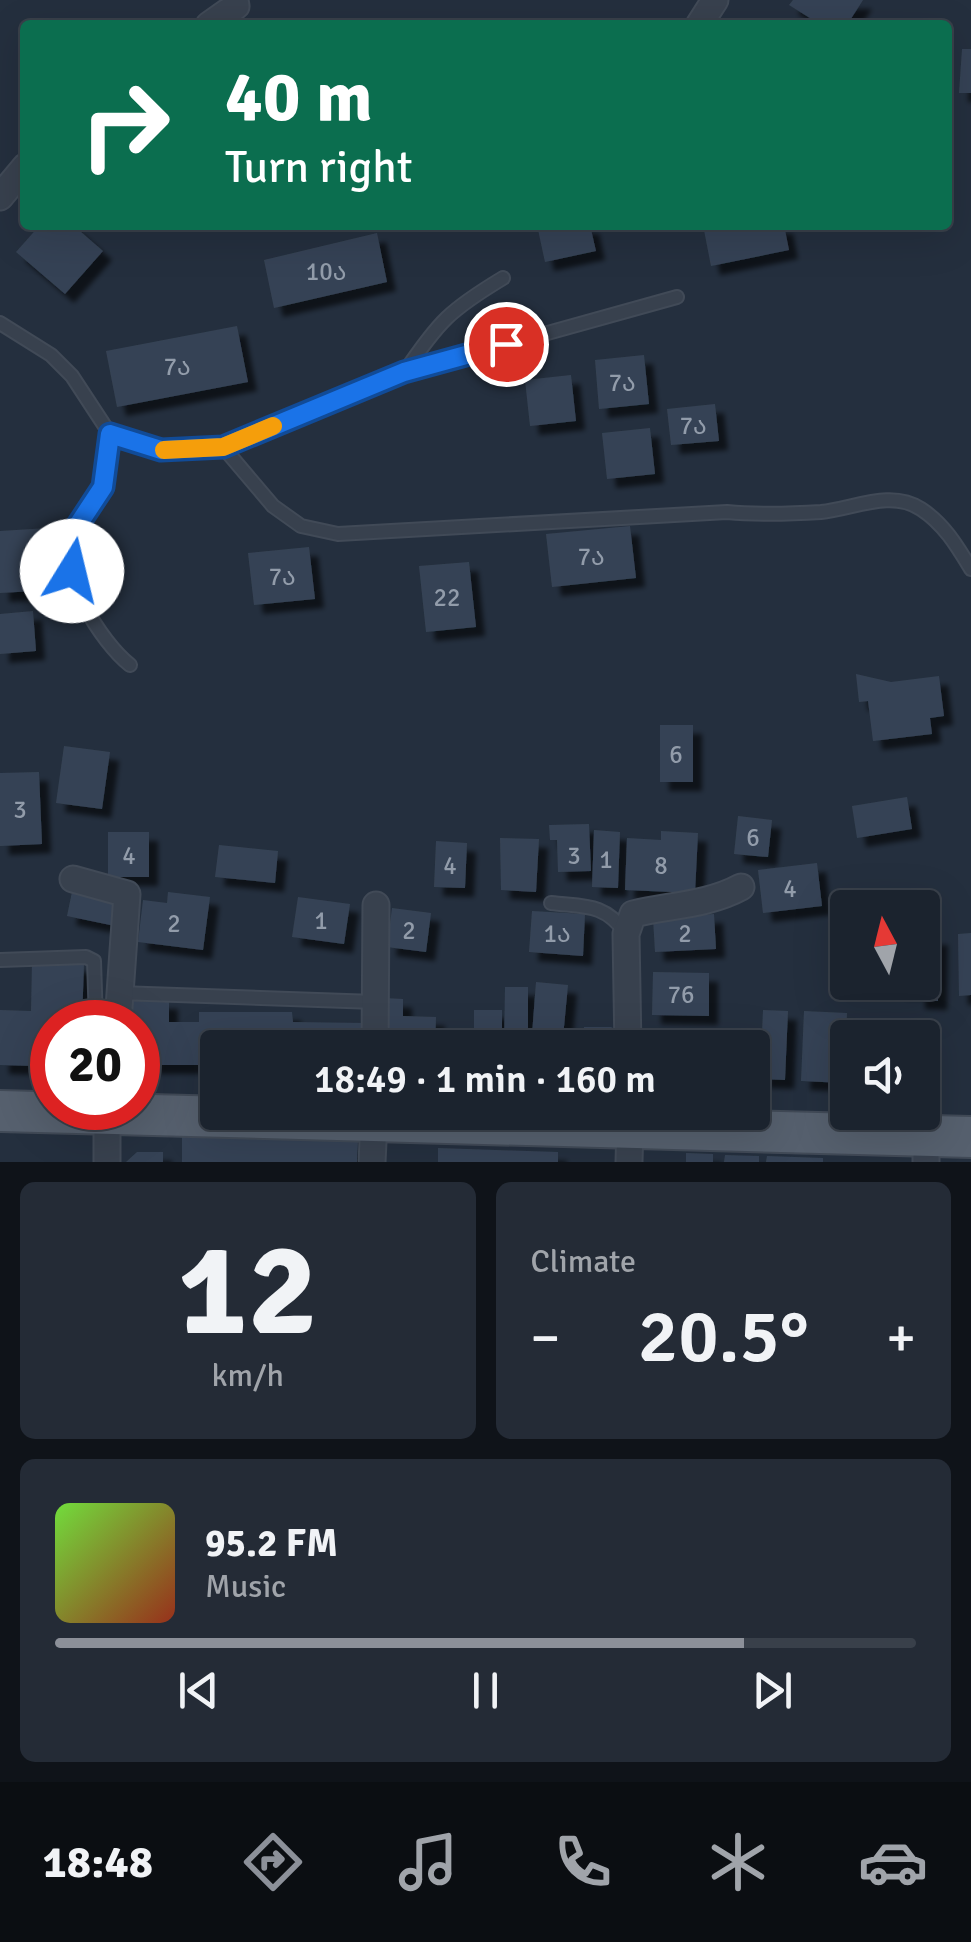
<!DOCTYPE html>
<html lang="en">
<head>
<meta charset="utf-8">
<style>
	:root { --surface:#1b232e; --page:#242b36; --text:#f1f3f6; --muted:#a0a4aa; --line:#39404a; --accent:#8c9099 }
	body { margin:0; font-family:Signika,"Noto Sans Georgian",sans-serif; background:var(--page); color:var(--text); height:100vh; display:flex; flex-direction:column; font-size:38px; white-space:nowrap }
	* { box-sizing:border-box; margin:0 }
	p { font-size:32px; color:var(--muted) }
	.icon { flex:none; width:55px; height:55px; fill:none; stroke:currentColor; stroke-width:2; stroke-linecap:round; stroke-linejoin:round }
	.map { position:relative; height:1162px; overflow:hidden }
	.side { display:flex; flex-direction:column; gap:20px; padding:20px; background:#0f1319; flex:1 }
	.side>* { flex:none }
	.banner { position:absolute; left:20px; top:20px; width:932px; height:210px; border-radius:10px; box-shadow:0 10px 40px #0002,0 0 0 2px var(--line); background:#0b6e4f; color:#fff; overflow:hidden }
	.needle { width:65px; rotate:353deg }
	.fabs { position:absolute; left:830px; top:890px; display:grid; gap:20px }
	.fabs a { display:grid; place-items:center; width:110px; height:110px; border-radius:10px; background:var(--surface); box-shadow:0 10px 40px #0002,0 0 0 2px var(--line); font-size:50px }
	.speed { position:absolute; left:30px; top:1000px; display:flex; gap:20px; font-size:50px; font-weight:700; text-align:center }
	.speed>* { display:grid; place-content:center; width:130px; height:130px; border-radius:50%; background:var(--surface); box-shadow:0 10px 40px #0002,0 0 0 2px var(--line); line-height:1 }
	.speed .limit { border:15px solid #d22; background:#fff; color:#111 }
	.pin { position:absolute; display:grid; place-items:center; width:85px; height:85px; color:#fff; margin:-42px; border:5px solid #fff; border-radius:50%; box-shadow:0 2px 10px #0007 }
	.me { position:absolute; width:110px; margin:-55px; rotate:9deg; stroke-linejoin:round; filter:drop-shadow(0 0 8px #0008) }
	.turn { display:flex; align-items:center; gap:35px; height:210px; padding:0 40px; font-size:45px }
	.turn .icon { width:130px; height:130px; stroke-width:2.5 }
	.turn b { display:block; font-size:70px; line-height:85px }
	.big { font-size:75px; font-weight:600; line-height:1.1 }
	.side .widget { flex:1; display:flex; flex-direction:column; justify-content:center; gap:15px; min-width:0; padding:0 35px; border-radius:15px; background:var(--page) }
	.side .dial { align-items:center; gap:0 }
	.dial b { font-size:130px; line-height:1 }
	.song { display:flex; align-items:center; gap:30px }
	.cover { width:120px; height:120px; border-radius:15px; background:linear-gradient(135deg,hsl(100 70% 55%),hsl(10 70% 35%)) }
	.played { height:10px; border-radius:5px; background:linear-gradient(90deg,var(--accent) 80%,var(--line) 80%) }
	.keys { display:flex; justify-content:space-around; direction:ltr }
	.heat { display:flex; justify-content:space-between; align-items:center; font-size:55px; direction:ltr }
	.side .tiles { flex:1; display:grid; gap:20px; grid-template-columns:1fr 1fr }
	.widget:last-child { grid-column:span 2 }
	.trip { position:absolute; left:200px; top:1030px; width:570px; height:100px; border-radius:10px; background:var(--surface); box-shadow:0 10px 40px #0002,0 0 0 2px var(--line); font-weight:600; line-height:100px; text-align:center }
	.tab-bar { display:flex; height:160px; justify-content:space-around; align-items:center; background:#0b0e12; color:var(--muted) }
	.tab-bar .icon { width:70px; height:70px }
	.tab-bar .on { color:var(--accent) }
	.tab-bar b { font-size:45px; color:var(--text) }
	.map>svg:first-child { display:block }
	.building { fill:#364354; filter:url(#shadow) }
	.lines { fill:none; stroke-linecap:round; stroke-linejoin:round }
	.service-casing { stroke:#414a57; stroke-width:16 }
	.minor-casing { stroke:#414a57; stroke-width:29 }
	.primary-casing { stroke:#414a57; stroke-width:44 }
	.service { stroke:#38414e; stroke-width:12 }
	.minor { stroke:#38414e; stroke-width:25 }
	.primary { stroke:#56606e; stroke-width:40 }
	.route-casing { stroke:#114b97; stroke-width:25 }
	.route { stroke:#1a73e8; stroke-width:18 }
	.slow { stroke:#f59e0b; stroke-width:18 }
	.labels { text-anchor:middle; stroke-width:10; stroke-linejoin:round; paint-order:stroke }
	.number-label { font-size:25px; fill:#929caa }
</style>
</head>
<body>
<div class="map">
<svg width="971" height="1162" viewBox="0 0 971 1162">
	<defs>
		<filter id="shadow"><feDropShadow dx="9" dy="9" stdDeviation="2.5" flood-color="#0009"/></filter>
	</defs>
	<rect width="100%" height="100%" fill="#242f3e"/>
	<g class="building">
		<path d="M793,0H863L847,25H821L789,5Z"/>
		<path d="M962,49H971V93H959Z"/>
		<path d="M40,225H73L103,251L65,294L16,252Z"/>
		<path d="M537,225H590L596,251L545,262Z"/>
		<path d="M703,225H784L789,250L711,266Z"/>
		<path d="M377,233L387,282L274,308L264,260Z"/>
		<path d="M237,326L248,382L117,407L106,351Z"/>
		<path d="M644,355L649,404L599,409L595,360Z"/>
		<path d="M571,375L576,421L530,426L525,380Z"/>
		<path d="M715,404L719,441L671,445L667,409Z"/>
		<path d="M650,428L655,474L607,479L602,433Z"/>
		<path d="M630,526L636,578L552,587L546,534Z"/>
		<path d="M48,528L52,590L0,593V531Z"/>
		<path d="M309,547L315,599L254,605L248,553Z"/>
		<path d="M469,562L476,627L426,632L419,566Z"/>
		<path d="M33,611L36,651L0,654V614Z"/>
		<path d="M856,674L891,682L939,676L944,716L930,718L932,734L873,741L868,701L859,702Z"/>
		<rect x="660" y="725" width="33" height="57"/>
		<path d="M64,746L110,752L102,809L56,803Z"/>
		<path d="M39,772L42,844L0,846V773Z"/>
		<path d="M907,797L912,829L857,838L852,806Z"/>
		<path d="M738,816L772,820L768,857L734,854Z"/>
		<path d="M589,824L591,871L558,872L557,840H550L549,825Z"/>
		<path d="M594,830L620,832L618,888L592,887Z"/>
		<path d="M661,831L698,833L695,893L625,890L627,838L661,840Z"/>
		<rect x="108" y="832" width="41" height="45"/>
		<path d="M500,838L539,839L536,892L501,890Z"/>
		<path d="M436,841L467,843L465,888L434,887Z"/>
		<path d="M219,845L278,851L275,883L215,877Z"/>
		<path d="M817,863L822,906L763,913L758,870Z"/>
		<path d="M73,887L121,897L115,926L67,916Z"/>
		<path d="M168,892L210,897L203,950L138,942L143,900L167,903Z"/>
		<path d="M298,897L350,904L344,944L292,937Z"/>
		<path d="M392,908L431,913L426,952L387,947Z"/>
		<path d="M532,911L585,914L583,956L529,952Z"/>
		<path d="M714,914L716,949L655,952L653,918Z"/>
		<path d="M971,933V995L959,996L958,934Z"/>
		<path d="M922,936H939L938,1001L916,1000V990H897V982H922Z"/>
		<path d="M32,962L84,964L82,1022H52V1049L34,1048V1066L0,1065V1010L31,1011Z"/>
		<path d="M653,972L709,973V1016L652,1015Z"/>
		<path d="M536,982L568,985L562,1048H531Z"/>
		<path d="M505,987H528V1048H504Z"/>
		<path d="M384,998L403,999V1016L436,1017L435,1048H383Z"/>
		<path d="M124,1000H169V1022H199V1012H292L293,1022L365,1023V1048H218V1065H138V1022H124Z"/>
		<rect x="474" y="1010" width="28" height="38"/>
		<path d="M763,1010L788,1011L785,1080L760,1079Z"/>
		<path d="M804,1011L847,1013L844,1083L801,1081Z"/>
		<path d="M584,1027H611L623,1033V1048H564L565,1036H584Z"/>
		<path d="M182,1137L358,1141L357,1162H182Z"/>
		<path d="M438,1148L558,1152V1162H438Z"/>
		<path d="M137,1152H163V1162H126Z"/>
		<path d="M686,1153L713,1154V1162H686Z"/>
		<path d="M725,1155L759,1156V1162H724Z"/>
		<path d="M767,1156L823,1158V1162H766Z"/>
	</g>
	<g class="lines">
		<defs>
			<g id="service">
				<path d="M0,323L51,355L72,376L110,434L161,450L223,447L404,373L677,297"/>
				<path d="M404,373C439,321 450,310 503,278"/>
				<path d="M110,434C109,452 110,472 102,488C94,504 79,518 72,535C57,573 101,642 130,665"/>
				<path d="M223,447L273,506L301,526L338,534L727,512C759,515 789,514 821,512C853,509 891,489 921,509C944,524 957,546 971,569"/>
				<path d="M551,903C584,907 604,903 625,932"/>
				<path d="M0,960L86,957L94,961L96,1022"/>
				<path d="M119,993L375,1002"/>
			</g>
			<g id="minor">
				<path d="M209,25L236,6L235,0"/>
				<path d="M699,25L715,0"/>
				<path d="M0,197L25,167"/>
				<path d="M73,879L127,894L118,1022"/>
				<path d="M375,1048L376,905"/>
				<path d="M628,1048L626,934L633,914C670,905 708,905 741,887"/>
				<path d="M107,1162V1113"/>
				<path d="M372,1162L374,1121"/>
				<path d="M629,1162L630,1127"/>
				<path d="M926,1162V1137"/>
			</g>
			<path id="primary" d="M0,1111L971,1137"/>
		</defs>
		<use href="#service" class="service-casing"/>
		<use href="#minor" class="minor-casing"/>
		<use href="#primary" class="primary-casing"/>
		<use href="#service" class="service"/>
		<use href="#minor" class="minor"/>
		<use href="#primary" class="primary"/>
	</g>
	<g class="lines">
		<defs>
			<path id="route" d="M72,571L70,537L103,487L110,434L161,450L223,447L404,372L506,344"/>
		</defs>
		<use href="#route" class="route-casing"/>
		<use href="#route" class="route"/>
		<path class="slow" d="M164,450L223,447L273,426"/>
	</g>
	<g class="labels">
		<g class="number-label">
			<text x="326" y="280">10ა</text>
			<text x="177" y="375">7ა</text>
			<text x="622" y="391">7ა</text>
			<text x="693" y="434">7ა</text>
			<text x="591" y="565">7ა</text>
			<text x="282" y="585">7ა</text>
			<text x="447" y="606">22</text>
			<text x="676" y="763">6</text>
			<text x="20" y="818">3</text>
			<text x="753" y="846">6</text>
			<text x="129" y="864">4</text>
			<text x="574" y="864">3</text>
			<text x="606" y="868">1</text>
			<text x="450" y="874">4</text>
			<text x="661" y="874">8</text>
			<text x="790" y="897">4</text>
			<text x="321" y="929">1</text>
			<text x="174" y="932">2</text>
			<text x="409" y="939">2</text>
			<text x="557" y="942">1ა</text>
			<text x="685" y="942">2</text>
			<text x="681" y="1003">76</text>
		</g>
	</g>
</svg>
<div class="fabs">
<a><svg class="needle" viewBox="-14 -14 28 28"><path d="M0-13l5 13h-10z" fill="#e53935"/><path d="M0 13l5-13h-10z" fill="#a0a4aa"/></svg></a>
<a><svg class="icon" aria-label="sound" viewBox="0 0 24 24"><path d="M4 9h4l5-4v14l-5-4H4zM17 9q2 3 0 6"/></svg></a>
</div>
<div class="speed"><div class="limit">20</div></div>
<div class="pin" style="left:506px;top:344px;background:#d93025"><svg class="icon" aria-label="arrive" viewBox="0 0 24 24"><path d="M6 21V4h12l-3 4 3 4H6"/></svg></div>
<svg class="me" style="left:72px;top:571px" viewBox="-20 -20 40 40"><circle r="19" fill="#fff"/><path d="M0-13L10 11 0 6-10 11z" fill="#1a73e8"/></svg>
<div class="trip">18:49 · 1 min · 160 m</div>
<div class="banner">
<div class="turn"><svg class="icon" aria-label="right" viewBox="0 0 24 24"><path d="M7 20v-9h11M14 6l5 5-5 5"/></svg><div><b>40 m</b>Turn right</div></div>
</div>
</div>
<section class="side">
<div class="tiles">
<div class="widget dial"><b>12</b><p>km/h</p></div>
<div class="widget"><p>Climate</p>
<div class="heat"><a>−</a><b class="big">20.5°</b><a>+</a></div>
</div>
<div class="widget">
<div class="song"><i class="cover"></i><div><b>95.2 FM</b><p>Music</p></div></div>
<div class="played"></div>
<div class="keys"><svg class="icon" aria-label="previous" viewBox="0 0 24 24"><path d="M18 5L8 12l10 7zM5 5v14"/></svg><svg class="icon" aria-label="pause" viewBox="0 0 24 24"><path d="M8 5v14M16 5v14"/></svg><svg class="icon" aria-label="next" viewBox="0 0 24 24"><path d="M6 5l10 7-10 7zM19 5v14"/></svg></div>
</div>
</div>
</section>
<nav class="tab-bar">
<b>18:48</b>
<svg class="icon on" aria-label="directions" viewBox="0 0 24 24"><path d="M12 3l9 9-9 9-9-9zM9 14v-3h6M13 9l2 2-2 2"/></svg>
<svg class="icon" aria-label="music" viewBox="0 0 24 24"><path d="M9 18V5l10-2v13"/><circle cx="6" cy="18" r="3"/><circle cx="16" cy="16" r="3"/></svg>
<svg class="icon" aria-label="phone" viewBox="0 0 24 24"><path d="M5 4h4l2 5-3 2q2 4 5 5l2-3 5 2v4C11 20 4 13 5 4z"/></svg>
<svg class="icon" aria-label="climate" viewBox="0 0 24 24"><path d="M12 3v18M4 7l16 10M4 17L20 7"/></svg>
<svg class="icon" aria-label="car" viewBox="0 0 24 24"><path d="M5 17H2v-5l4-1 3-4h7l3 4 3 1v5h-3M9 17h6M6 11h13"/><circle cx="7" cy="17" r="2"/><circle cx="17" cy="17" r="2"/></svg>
</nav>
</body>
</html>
